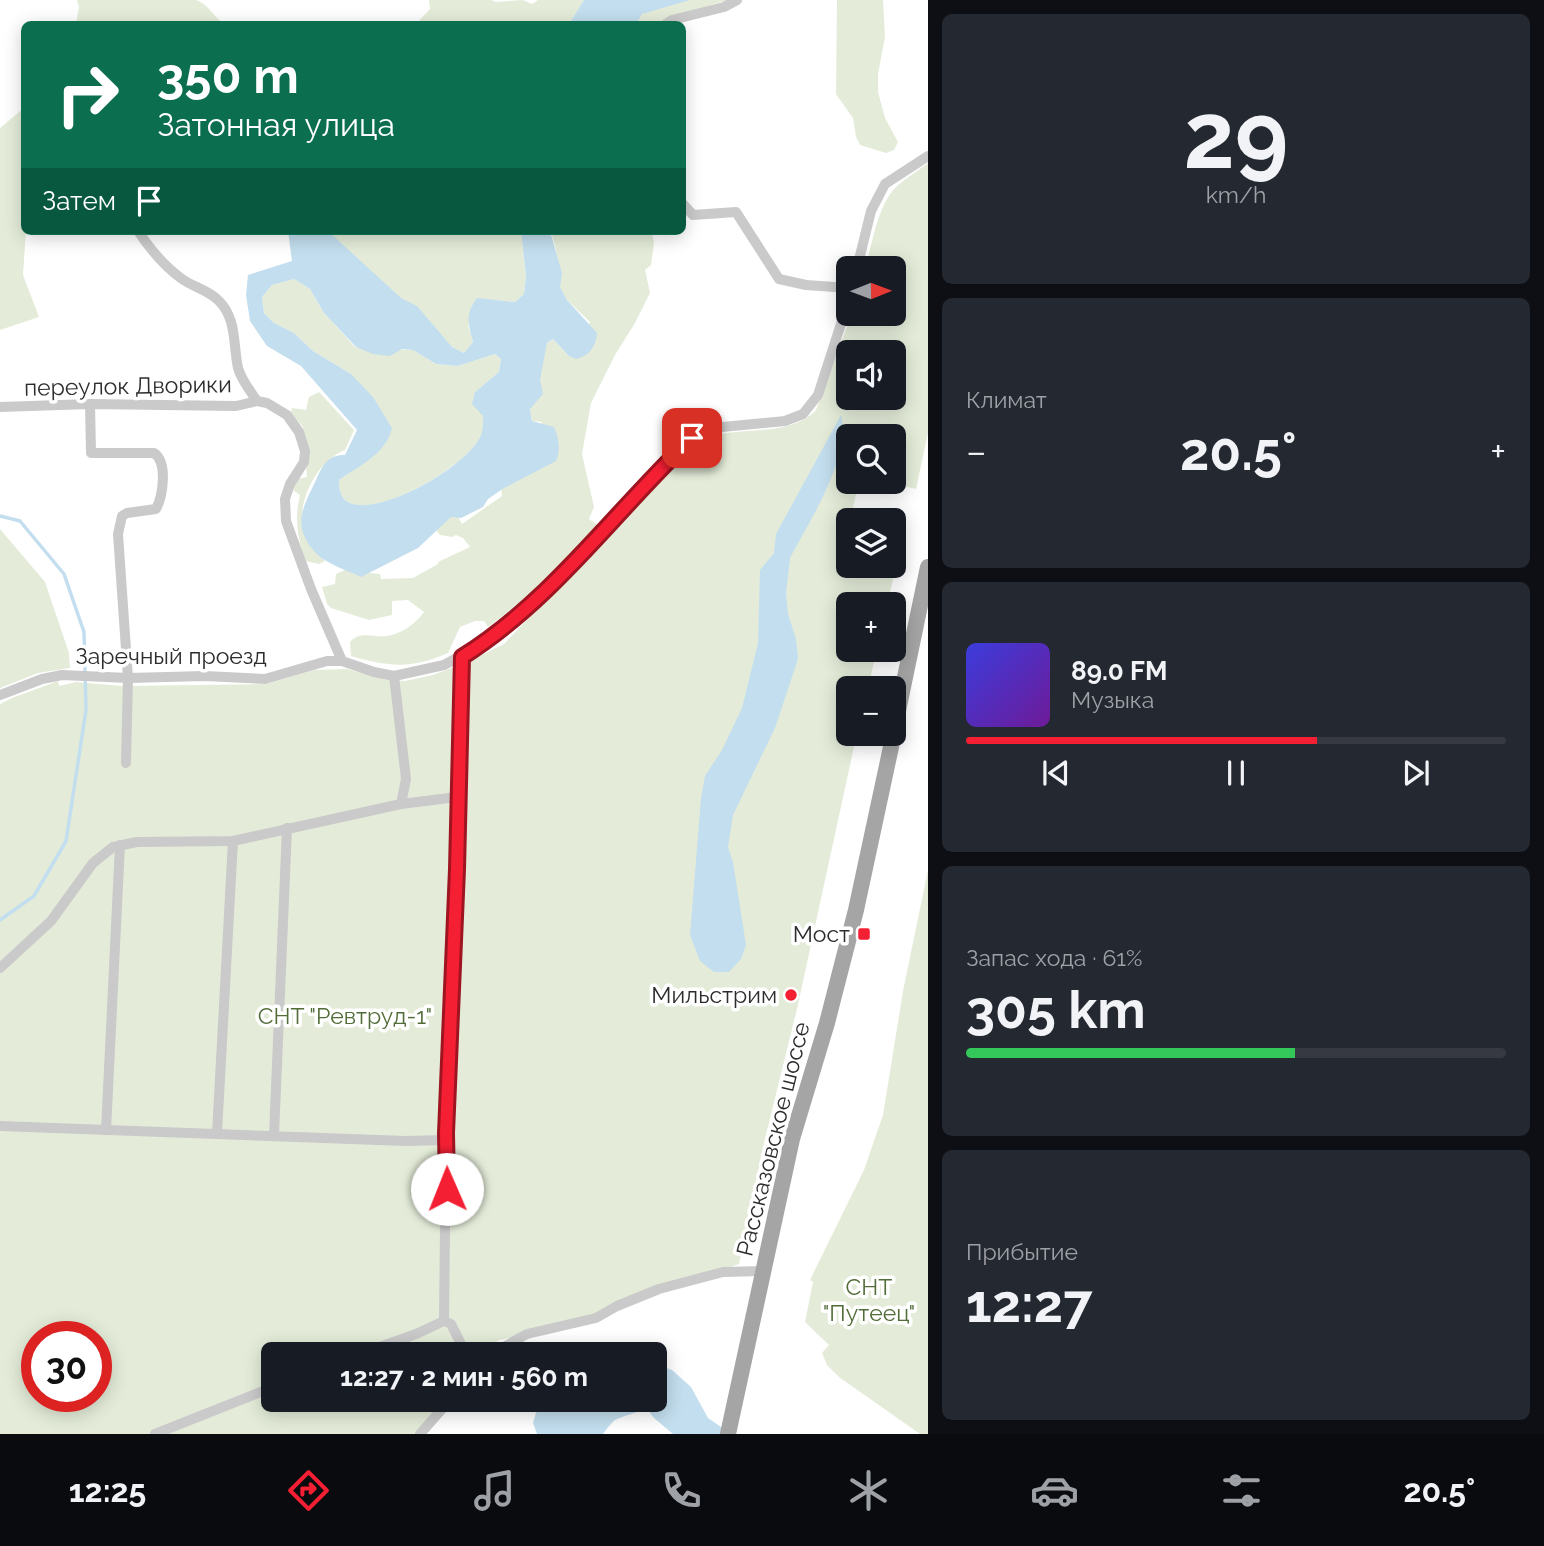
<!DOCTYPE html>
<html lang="ru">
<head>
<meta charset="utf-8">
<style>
	:root { --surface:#171b24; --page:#242831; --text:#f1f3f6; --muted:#9ea1a6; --line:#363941; --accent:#f41f33 }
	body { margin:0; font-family:Raleway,sans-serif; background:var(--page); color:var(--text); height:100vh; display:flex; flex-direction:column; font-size:26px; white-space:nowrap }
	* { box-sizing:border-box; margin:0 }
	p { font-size:23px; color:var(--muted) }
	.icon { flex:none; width:38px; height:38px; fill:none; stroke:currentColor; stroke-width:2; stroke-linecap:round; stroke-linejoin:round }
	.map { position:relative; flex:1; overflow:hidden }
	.side { display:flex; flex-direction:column; gap:14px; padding:14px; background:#0d0f14; width:616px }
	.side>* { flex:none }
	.hud { position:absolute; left:21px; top:21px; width:665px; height:214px; border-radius:10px; box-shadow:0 4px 18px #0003; background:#0b6e4f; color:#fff; overflow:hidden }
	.needle { width:46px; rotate:89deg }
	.buttons { position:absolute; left:836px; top:256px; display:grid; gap:14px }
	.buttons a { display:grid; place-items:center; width:70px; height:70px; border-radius:10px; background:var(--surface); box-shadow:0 4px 18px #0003; font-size:35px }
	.speed { position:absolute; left:21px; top:1321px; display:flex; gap:14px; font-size:35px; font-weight:700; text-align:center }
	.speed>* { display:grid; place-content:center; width:91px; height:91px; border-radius:50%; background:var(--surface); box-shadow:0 4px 18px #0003; line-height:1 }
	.speed .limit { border:10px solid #d22; background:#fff; color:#111 }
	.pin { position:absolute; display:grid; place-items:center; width:60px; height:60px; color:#fff; margin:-30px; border-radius:14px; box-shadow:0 4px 10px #0006 }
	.me { position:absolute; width:77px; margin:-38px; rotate:359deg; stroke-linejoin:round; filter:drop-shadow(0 0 5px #0008) }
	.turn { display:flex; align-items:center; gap:24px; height:147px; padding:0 21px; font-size:32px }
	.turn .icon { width:91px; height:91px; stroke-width:2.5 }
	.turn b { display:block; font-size:49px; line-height:60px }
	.then { display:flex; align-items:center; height:66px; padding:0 21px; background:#0003; gap:14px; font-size:26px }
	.big { font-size:52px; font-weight:700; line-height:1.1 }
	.side .widget { flex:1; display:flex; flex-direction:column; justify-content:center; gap:10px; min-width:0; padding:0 24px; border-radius:10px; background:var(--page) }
	.side .dial { align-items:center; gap:0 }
	.dial b { font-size:91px; line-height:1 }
	.song { display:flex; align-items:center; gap:21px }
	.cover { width:84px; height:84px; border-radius:10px; background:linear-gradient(135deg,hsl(240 70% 55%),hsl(280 70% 35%)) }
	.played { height:7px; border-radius:4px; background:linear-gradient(90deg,var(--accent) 65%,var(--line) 65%) }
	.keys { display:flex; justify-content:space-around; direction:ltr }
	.heat { display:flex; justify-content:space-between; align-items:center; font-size:38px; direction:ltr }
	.charge { height:10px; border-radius:5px; background:linear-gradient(90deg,#34c759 61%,var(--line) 0) }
	.trip { position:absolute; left:261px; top:1342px; width:406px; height:70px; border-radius:10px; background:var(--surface); box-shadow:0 4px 18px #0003; font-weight:700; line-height:70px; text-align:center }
	.menu { display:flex; height:112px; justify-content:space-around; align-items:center; background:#090b0e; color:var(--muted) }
	.menu .icon { width:49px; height:49px }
	.menu .current { color:var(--accent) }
	.menu b { font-size:32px; color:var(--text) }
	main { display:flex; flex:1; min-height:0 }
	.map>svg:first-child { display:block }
	.green { fill:#e4ecd9; fill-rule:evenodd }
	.water { fill:#c3deee; fill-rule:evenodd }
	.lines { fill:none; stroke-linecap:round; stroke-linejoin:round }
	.stream { stroke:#c3deee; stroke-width:3.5 }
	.street { stroke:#cacaca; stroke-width:10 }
	.primary { stroke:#a5a5a5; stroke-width:16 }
	.route-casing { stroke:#9f1421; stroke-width:18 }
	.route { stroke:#f41f33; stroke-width:12 }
	.poi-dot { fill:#f41f33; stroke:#fff; stroke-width:2.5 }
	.labels { text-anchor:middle; stroke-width:7; stroke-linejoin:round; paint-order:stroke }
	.street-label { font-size:23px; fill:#2d2d2d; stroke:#fff }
	.poi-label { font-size:23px; fill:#2d2d2d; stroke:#fff; text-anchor:end }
	.park-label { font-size:23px; fill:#516c37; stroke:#fff }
</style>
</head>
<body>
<main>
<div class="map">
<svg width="928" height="1434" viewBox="0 0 928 1434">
	<rect width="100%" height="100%" fill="#fff"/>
	<g class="green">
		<path d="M77,0H196C209,4 213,17 224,24H76L79,7Z"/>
		<path d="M429,0H491L496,2L523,0L532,4L538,0H584L569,24H416L430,9Z"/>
		<path d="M675,0H728L671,17L660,24H621L622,16Z"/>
		<path d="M837,0H883L885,37L878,74V92L885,118L898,142L894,150L886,153L860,145L856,137L853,118L836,94Z"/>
		<path d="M24,108L26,231L23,275L39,317L0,330V128Z"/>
		<path d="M928,163V433L916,489L882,481H894V436H849V481H859L846,539L849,540V565H894V550L900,551L887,604H849V649H877L868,688H849V733H857L797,1009L763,1147L739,1264L645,1296L596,1318L500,1340L468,1354H273V1400H451L420,1434H0V704L12,698L58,681L59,686L76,682L122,686L266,684L314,670L347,669L387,680L405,681L433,675L467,662L504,644L698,441C737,423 787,440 816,410L852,313H894V268H865C873,243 877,205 897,186C906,178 918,171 928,163ZM849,352H894V397H849ZM37,1337H96V1396H37Z"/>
		<path d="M304,231H521L526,276L524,294L515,302L497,300L468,325L473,342L464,353L452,347Z"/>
		<path d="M551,231H652L654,243L651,265L645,270L650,293L635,323L615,355L591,403L582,454L594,507L589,519L599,526C564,566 531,595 488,627L484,621H475L460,627L448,653C413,669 388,667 351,656L350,642C360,630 374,638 387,636C403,633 414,625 424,612L408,600L392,601V615L369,620L331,608L327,604L322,587L335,584L336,574L349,568L360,572L380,574L381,579L413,578L438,564V562L470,547L463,538L456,535L452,537L440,535L431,524L454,510L462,524L502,496L501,485L542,422L532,421L530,409L547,343L553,339L569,356L590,322L567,300L560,287L556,250Z"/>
		<path d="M294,279L310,289L324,313L355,347L413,350L436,364L458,366L495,354L501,359L499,372L475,392C479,404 487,420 482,434C472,463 372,524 345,500C340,495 339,487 339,480L373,457L351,374L313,351L294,333L274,323L264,313L262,297L272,285Z"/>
		<path d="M319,392L354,430L345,450C316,461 294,505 305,535C309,546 316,553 325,561L319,564L305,561C298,538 294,519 300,495L294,491L293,484L298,479L307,477L303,427L291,413L292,408L306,410L309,397Z"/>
		<path d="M0,529L45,582L69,653L70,668L38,673L0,688Z"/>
		<path d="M928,870V1434H920L839,1377L827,1365L822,1353L829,1345L805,1322L813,1282L810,1280L864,1170L883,1115L903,991Z"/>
	</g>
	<g class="water">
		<path d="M584,0H690L642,14L636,24H569Z"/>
		<path d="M288,231H328L401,298L417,306L452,347L464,353L473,342C468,324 465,314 477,298L515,302L524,294L526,276L521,231H550L562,273L560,287L567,300L597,333C596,347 589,356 576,359L569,356L553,339L547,343L540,380L543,394L530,409L532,421L554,427C559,439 561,449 556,461L504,488L488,499L483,507L461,518L451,517L418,548L361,577C345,569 325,564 314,551C291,524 304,506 316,480C323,465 327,455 345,455L357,430L301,366L267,346L250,321L246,295L248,275L292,261ZM294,279L310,289L324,313L356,347L373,354L390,356L402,349L413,350L436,364L458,366L495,354L501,359L499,372L475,392L472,404L483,416C483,421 483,427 482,432C475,463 372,523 345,500C340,495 339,487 339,480C359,466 386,454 392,428L373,397L351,374L313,351L294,333L274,323L264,313L262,297L272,285Z"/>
		<path d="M841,415C852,456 809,522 790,558L786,593L788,614L796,639L798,659L775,728L733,815L728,847L733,862L746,945L741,959L729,972H714L700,961L690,935L701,798L705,776L722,750L742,708L758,643L760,570L774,553L776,534Z"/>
		<path d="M655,1364L672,1370L691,1387L708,1418L731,1434H673L654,1418L648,1410C642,1410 621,1417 615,1420C611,1423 606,1430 603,1434H537L533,1423L538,1406L544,1400H654Z"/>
	</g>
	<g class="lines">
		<path class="stream" d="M0,516L20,521L64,574L84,632L86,710L66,841L34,896L0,920"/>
		<g class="street">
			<path d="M666,24L672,20L724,7L737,0"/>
			<path d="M682,203L693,215L736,212L779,279L806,285L849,288"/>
			<path d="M138,231C150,249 164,266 182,279C193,287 209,290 219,301C237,319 233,345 238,368C241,379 250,391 257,401L267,403L287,415L299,432L305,451L304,462L290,484L285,499L286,521L311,589L342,661"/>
			<path d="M857,268L871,211L885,184L928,156"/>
			<path d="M90,404L91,453H154C168,462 163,496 156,509L127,513L122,516L118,534L128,678L126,763"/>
			<path d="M0,407L90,404L236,406L257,401"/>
			<path d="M394,676L406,779L401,804L457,797"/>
			<path d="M0,695L42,679L62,675L128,678L205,676L265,679L327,661H342L374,672L394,676L444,665L486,642L535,603L682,448L701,432L712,428L785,421L803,414L818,395L849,299"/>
			<path d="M0,968L51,921L93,863L113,847L137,842L233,841L401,804"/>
			<path d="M0,1126L406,1141L446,1140"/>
			<path d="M106,1130L120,845"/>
			<path d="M217,1133L233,841"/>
			<path d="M274,1135L287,828"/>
			<path d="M444,1321L446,1133L457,869L462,657"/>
			<path d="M360,1354L416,1334L444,1321L451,1324L466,1354"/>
			<path d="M491,1354L527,1334L596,1318L617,1306L659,1289L723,1272L763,1271"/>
			<path d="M155,1434L273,1387"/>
			<path d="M420,1434L450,1400"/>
		</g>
		<g class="primary">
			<path d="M894,730L928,567"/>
			<path d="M728,1434L792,1139L827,1023L856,910L894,733"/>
		</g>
	</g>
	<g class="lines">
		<defs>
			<path id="route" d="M447,1189L446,1133L457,869L462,657C553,600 615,511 692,438"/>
		</defs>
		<use href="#route" class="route-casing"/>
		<use href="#route" class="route"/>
	</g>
	<g class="poi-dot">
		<rect x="857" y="927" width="14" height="14" rx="3.5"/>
		<circle cx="791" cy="995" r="7"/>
	</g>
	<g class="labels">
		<g class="street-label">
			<text transform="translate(128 386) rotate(-1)" y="8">переулок Дворики</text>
			<text x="171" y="664">Заречный проезд</text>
			<text transform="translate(773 1139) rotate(-76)" y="8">Рассказовское шоссе</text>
		</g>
		<g class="poi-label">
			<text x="850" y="942">Мост</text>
			<text x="777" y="1003">Мильстрим</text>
		</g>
		<g class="park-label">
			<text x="345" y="1024">СНТ "Ревтруд-1"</text>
			<text x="869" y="1295">СНТ<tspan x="869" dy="26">"Путеец"</tspan></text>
		</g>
	</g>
</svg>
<div class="buttons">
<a><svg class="needle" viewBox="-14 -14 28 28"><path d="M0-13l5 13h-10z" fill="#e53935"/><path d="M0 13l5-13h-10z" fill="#9ea1a6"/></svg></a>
<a><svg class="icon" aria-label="sound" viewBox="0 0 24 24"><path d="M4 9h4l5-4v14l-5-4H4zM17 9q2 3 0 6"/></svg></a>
<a><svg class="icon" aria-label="search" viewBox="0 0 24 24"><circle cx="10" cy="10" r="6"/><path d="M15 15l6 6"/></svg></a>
<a><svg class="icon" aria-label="layers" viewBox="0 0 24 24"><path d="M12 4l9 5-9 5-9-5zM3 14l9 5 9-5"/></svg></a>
<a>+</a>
<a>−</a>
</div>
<div class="speed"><div class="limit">30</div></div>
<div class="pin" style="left:692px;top:438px;background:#d93025"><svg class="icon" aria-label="arrive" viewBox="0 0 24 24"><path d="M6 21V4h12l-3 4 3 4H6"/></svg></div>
<svg class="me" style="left:447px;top:1189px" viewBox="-20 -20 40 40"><circle r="19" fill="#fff"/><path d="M0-13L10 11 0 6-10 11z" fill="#f41f33"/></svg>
<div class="trip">12:27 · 2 мин · 560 m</div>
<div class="hud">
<div class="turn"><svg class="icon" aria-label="right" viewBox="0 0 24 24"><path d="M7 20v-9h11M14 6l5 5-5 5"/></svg><div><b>350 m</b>Затонная улица</div></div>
<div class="then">Затем<svg class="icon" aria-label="arrive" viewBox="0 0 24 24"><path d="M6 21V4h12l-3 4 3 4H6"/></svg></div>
</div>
</div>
<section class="side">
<div class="widget dial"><b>29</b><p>km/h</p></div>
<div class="widget"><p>Климат</p>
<div class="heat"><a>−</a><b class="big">20.5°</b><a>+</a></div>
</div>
<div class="widget">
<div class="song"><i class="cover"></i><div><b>89.0 FM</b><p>Музыка</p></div></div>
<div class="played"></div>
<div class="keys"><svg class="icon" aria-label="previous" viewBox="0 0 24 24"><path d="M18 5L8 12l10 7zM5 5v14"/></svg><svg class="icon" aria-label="pause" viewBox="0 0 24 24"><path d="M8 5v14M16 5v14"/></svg><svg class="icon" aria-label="next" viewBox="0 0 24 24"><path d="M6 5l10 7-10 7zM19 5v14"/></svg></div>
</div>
<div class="widget"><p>Запас хода · 61%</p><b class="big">305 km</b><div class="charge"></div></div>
<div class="widget"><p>Прибытие</p><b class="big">12:27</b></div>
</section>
</main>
<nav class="menu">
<b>12:25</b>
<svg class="icon current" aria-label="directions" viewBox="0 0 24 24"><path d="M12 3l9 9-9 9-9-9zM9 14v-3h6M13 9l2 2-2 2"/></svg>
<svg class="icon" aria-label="music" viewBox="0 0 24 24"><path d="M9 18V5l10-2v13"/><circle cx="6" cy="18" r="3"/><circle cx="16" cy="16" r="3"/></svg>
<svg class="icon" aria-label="phone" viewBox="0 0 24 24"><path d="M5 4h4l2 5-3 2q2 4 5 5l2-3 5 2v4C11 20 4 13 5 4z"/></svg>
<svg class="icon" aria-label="climate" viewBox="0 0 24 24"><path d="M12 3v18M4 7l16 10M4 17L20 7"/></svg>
<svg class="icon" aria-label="car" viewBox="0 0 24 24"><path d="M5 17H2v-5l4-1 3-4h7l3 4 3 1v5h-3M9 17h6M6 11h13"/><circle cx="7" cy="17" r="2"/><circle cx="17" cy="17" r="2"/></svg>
<svg class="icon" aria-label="filters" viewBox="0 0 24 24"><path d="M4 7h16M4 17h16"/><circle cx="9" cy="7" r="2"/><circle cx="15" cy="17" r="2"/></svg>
<b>20.5°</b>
</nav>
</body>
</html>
